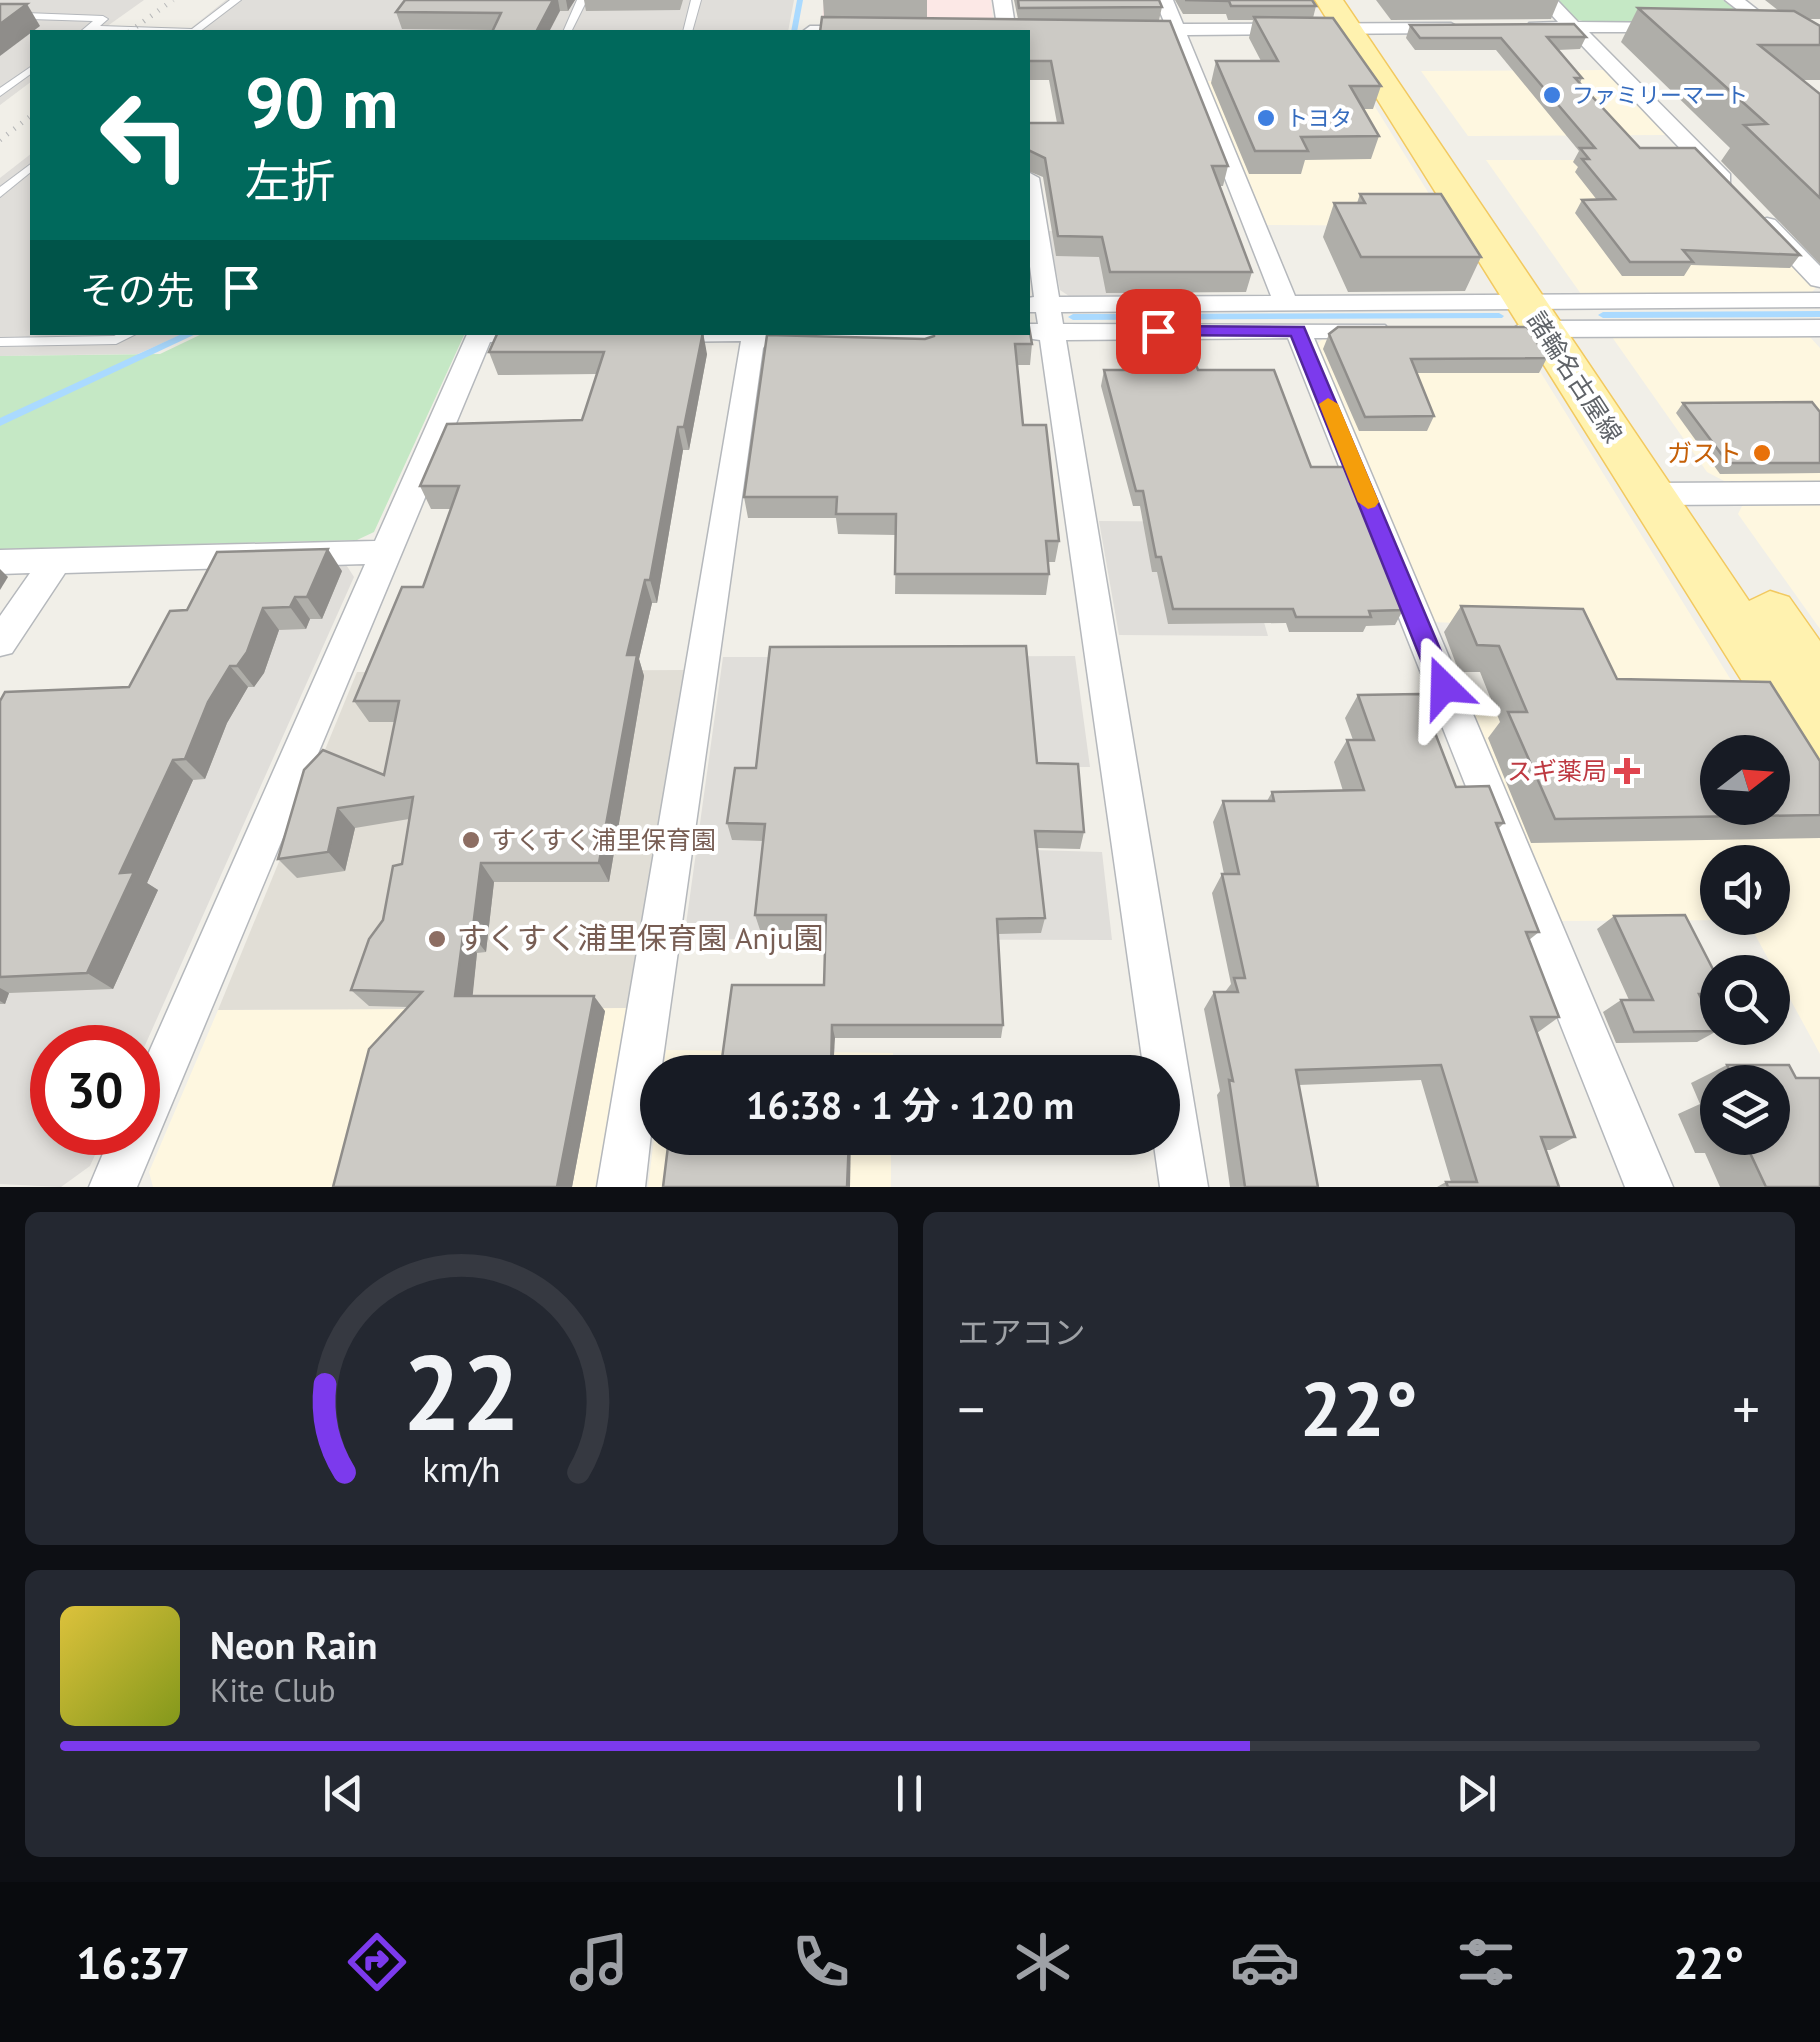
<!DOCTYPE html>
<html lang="ja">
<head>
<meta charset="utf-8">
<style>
	:root { --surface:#171b24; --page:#242831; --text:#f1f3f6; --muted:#9ea1a6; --line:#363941; --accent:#7c3aed }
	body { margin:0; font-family:"PT Sans","Noto Sans JP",sans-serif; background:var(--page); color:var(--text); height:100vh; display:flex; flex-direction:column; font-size:38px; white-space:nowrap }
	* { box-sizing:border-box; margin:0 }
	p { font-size:32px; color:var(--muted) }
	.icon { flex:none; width:55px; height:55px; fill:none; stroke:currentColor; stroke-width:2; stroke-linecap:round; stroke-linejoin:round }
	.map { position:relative; height:1187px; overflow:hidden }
	.details { display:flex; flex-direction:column; gap:25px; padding:25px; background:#0d0f14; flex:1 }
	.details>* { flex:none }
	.guide { position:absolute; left:30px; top:30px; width:1000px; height:305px; border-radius:0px; box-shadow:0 5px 15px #0003; background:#00695c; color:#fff; overflow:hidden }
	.needle { width:65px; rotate:73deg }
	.tools { position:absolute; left:1700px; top:735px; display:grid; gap:20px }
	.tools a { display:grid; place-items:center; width:90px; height:90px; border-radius:50%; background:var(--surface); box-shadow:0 5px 15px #0003; font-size:50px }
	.speed { position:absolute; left:30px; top:1025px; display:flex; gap:20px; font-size:50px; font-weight:700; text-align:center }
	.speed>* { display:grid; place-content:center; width:130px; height:130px; border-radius:50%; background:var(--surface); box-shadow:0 5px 15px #0003; line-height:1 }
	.speed .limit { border:15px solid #d22; background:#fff; color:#111 }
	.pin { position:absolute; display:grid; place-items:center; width:85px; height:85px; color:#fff; margin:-42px; border-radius:20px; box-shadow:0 5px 15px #0006 }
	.me { position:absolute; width:110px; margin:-55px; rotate:338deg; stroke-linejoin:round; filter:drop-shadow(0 0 8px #0008) }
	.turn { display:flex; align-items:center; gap:35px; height:210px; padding:0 50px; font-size:45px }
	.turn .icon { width:130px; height:130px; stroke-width:2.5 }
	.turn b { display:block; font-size:70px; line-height:85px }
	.then { display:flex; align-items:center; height:95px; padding:0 50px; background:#0003; gap:20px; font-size:38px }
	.big { font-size:75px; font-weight:700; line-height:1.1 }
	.details .card { flex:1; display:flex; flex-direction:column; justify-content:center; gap:15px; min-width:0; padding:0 35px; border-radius:15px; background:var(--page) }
	.details .dial { align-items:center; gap:0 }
	.dial svg { height:260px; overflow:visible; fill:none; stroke:var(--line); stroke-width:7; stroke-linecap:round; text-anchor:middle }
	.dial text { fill:var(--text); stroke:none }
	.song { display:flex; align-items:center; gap:30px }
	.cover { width:120px; height:120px; border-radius:15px; background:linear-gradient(135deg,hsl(50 70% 55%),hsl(70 70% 35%)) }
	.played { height:10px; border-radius:5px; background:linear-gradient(90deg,var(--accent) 70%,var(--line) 70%) }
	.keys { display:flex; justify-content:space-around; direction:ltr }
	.heat { display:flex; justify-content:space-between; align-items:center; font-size:55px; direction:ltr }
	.details .tiles { flex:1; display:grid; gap:25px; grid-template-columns:1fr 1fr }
	.card:last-child { grid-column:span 2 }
	.trip { position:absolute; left:640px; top:1055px; width:540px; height:100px; border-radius:50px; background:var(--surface); box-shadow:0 5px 15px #0003; font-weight:700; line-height:100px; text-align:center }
	.tab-bar { display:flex; height:160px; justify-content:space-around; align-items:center; background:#090b0e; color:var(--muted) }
	.tab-bar .icon { width:70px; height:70px }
	.tab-bar .active { color:var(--accent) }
	.tab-bar b { font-size:45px; color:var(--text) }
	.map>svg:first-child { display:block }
	.commercial { fill:#fef7e0; fill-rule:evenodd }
	.industrial { fill:#e0deda }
	.education { fill:#e1ded6 }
	.medical { fill:#fce8e6 }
	.green { fill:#c5e8c5 }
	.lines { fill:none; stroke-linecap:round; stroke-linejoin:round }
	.stream { fill:#aadaff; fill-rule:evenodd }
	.lane-casing { stroke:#b5b8bc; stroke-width:2 }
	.street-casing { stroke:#b5b8bc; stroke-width:3 }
	.primary-casing { stroke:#f2c960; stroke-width:3 }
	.lane { fill:#fff; fill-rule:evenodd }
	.street { fill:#fff; fill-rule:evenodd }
	.primary { fill:#fff2af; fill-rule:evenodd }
	.rail { stroke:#b6b7b8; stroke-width:5; stroke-dasharray:1 8; stroke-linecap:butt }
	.wall { fill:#afaea9; fill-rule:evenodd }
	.shaded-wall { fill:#8f8d8a }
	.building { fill:#cccac5; stroke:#8f8d8a; stroke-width:2.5; fill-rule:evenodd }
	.route { fill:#7c3aed; stroke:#51269a; stroke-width:2.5 }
	.slow { fill:#f59e0b }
	.shop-dot { fill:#3f7fe0; stroke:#fff; stroke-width:4 }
	.food-dot { fill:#e8710a; stroke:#fff; stroke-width:4 }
	.health-dot { fill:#e0444e; stroke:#fff; stroke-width:4 }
	.education-dot { fill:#8d6e63; stroke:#fff; stroke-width:4 }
	.labels { text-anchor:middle; stroke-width:8; stroke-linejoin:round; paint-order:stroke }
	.far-shop-label { font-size:22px; fill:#366cbe; stroke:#fff; text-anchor:start }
	.street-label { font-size:25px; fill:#5f6368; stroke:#fff }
	.food-label { font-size:25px; fill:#c56008; stroke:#fff; text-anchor:end }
	.health-label { font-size:25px; fill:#be3a42; stroke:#fff; text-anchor:end }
	.education-label { font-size:25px; fill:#785e54; stroke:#fff; text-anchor:start }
	.near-education-label { font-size:30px; fill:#785e54; stroke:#fff; text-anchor:start }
</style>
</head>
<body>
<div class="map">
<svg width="1820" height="1187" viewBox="0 0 1820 1187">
	<rect width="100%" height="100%" fill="#f1efe8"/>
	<g class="commercial">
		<path d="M1605,70L1667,135L1468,136L1421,71Z"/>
		<path d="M1207,81H1359L1449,226L1267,225Z"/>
		<path d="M1486,160H1673L1770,240L1816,288L1811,293L1581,294Z"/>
		<path d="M1809,336L1820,348V482H1726L1707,472L1612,337Z"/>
		<path d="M1324,338L1520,339L1820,824V1054L1747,920L1554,921L1462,697L1601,701L1570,627L1431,622L1316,345ZM1718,752H1772V808H1718ZM1718,862H1772V918H1718Z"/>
		<path d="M1820,505V629L1738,514L1742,506Z"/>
		<path d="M627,1008L596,1187H153L149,1172L218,1010Z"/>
		<path d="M666,1050L893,1053V1072H663Z"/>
		<path d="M657,1115L658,1138H891V1187H648Z"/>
	</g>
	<g class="industrial">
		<path d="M0,0H144L99,32H32V81L0,105Z"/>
		<path d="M226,0H794L788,32H186Z"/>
		<path d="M32,153V332L185,333L138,354L0,356V178Z"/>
		<path d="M1048,231H1132L1149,297L1072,298L1060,290Z"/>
		<path d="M1099,521L1235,522L1268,636L1119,635Z"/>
		<path d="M345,563L354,577L138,1061V1048H52V1132L105,1133L90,1166L61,1187L0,1184V710L142,706L217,567Z"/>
		<path d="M1075,656L1090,767H901L902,846L1102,852L1112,940L684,939L723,657Z"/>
	</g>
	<path class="education" d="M684,670L627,1008L218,1010L357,672Z"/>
	<path class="medical" d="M824,0H991L993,19H822Z"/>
	<g class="green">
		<path d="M1555,0H1723L1746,19L1587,22L1574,19Z"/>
		<path d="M206,332L465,333L374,532L357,540L0,549V356L160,354Z"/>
	</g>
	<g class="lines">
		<g class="stream">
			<path d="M797,0H803L797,32H791Z"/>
			<path d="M1820,311V317L1603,318L1598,315L1603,312Z"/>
			<path d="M1499,313L1504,316L1502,318L1073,320L1068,317L1073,314Z"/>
			<path d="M186,332H200L0,426V418Z"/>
		</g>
		<defs>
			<g id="lane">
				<path d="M230,0H241L199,32H80L93,21L0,18V12L103,16L108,19L100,26L192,29Z"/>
				<path d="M577,0H587L571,32H563Z"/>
				<path d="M691,0H701L692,32H683Z"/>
				<path d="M32,66V73L0,96V88Z"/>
				<path d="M32,163V171L0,197V187Z"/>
				<path d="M121,332H140L116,344L0,346V338L114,336Z"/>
			</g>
			<g id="street">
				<path d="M993,0H1011L1016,32H998Z"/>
				<path d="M1155,0H1173L1183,24L1451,23L1460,28L1451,33L1187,35L1295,296L1820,293V307L1061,312L1063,324L1385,325L1389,330L1385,335L1376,338H1314L1673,1187H1625L1288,338L1066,340L1208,1187H1160L1153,1138H1162V1072H1144L1040,340L1019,337L1016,332H1028V324H1038L1036,312H1028V298L1034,297L1028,251V172L1039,178L1059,297L1271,296L1169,35H1130L1121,30L1130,25L1165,24Z"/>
				<path d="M1538,0H1557L1578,22L1677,23L1680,27L1671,32H1589L1730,174V184H1714L1569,32L1529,31V23L1558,22Z"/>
				<path d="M1725,0H1745L1820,59V74Z"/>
				<path d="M810,26H866L875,31L802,32Z"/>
				<path d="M1767,218L1775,220L1820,266V287L1811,285L1759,230V220Z"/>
				<path d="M1820,320V336L1525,337L1512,329L1525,321Z"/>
				<path d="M468,332L556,334L543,342H490L137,1187H89L112,1132H138V1077L365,564L65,573L12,653L0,656V616L30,573L0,574V550L375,541Z"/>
				<path d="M949,332L937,340L768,341L763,348L661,1072H658L645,1187H597L741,341L662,342L649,334Z"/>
				<path d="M1820,482V504L1652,505L1641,501L1637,494L1641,487L1652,483Z"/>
			</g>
			<path id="primary" d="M1315,0H1343L1749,601L1770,591L1789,597L1820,641V780L1799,772Z"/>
		</defs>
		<use href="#lane" class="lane-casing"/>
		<use href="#street" class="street-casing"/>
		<use href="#primary" class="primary-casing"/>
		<use href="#lane" class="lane"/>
		<use href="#street" class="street"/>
		<use href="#primary" class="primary"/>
		<g class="rail">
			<path d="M129,32L173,0"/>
			<path d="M0,140L32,115"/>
		</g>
	</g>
	<g class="wall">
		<path d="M405,0H575L568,11H560L493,30L402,29L396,12Z"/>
		<path d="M584,0H683L680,10L586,11Z"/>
		<path d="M823,0H927V18L1018,19L1014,0H1159L1162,7L1159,20L1228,166L1223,186H1220L1252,272L1246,292L1106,293L1099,257L1056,256L1043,177L1028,171V123H1057L1049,80H1028V32L824,17Z"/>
		<path d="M1175,0H1312L1316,6L1313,18L1381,86L1373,109H1363L1379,136L1371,159L1305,160L1301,174H1249L1211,83L1216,61H1261L1249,38L1253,20H1228L1226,14H1183Z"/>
		<path d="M1376,0H1559L1551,19L1391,20Z"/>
		<path d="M1765,0H1820V19H1807L1819,26L1820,24V80H1802L1820,94V264L1721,161L1730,148L1621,42L1638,8L1779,11Z"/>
		<path d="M1410,25L1586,37L1580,49L1558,50L1582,78L1580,83L1640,148L1800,255L1790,268L1691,265L1684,276H1622L1575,213L1582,200H1597L1575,172L1578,167L1573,162L1579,151L1496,50H1415L1406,38Z"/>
		<path d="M1360,194L1481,257L1465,291L1348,292L1323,237L1334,203H1357Z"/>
		<path d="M498,332L707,354L689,450H683L657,603H652L639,659L644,676L609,882H494L486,952L477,953L472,996L605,1011L572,1187H333L408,1007L369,1006L351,990L383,920L402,864L409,819L355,828L345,871L297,878L278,859L304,770L384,775L395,722H369L354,701L423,587L451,509H431L420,486L582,420L597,374L498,375L489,352Z"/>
		<path d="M934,332L1032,344L1030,365H1017L1023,425L1059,541L1055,562H1048L1049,574L1046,595L895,594L896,535L838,534L836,518H748L744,497L925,339L933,337Z"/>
		<path d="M1329,334L1547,358L1539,373H1417L1434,416L1427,431H1359L1323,349Z"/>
		<path d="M1158,360L1198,370L1311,467L1403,610L1395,625L1366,626L1363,632H1289L1286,623L1168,624L1157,572H1152L1140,506H1133L1101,386L1104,370H1155Z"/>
		<path d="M1683,403L1820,412V473L1720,474L1676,413Z"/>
		<path d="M342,571L322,619H310L306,629L279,630L264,673L254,687H248L227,723L205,779L193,780L147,883L158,890L113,989L9,993L5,1004H0V701L129,687L187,610Z"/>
		<path d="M1461,606L1617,679L1820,761V838L1531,843L1488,738L1500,722L1480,672H1459L1444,632Z"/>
		<path d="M1358,695L1456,787L1504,823L1498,829L1539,932L1529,940L1559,1017L1537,1033L1575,1137L1550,1150H1546L1559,1187H1437L1446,1182H1451L1421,1080L1299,1085L1318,1187H1230L1217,1095L1220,1091L1204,1009L1214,992H1225L1231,984L1212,893L1222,874H1224L1213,822L1223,801H1267L1272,792L1343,791L1334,762L1347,740H1353L1345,718Z"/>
		<path d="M1037,763L1084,832L1080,849L1037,848L1045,918L1041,933L998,934L1003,1025L1001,1038H835L721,1066L824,985L826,931L760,930L755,915L763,841L732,840L727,823Z"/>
		<path d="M1614,916L1718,979V998L1705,1005L1717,1031L1697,1042L1616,1043L1603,1012L1621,1000H1629L1597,929Z"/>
		<path d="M1727,1065L1796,1078L1820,1187H1720L1705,1153H1695L1678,1114L1700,1104L1691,1083ZM1718,1082H1772V1138H1718Z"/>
	</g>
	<g class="shaded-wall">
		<path d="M553,0H558L560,11L549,32H536Z"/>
		<path d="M566,0H575L568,11Z"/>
		<path d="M27,4L40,26L0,56V24Z"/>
		<path d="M703,332L707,354L689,450L684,427Z"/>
		<path d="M678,427L683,450L657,603L650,580Z"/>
		<path d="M328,549L342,571L322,619L307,597Z"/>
		<path d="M0,569L8,577L0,590Z"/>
		<path d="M645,580L652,603L639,659L644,676L609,882L599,863L627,655Z"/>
		<path d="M295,597L310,619L306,629L290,607Z"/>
		<path d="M263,608L279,630L264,673L254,687L237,666Z"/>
		<path d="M230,666L248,687L227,723L205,779L185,759L208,702Z"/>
		<path d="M173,760L193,780L147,883L158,890L113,989L87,973L120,873Z"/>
		<path d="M338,808L355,828L345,871L328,852Z"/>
		<path d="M481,863L494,882L486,952L472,935Z"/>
		<path d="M463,936L477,953L471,1012L455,996Z"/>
		<path d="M0,988L9,993L5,1004L0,1001Z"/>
		<path d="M594,996L605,1011L572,1187H557Z"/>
		<path d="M832,1025L835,1038L833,1072H831Z"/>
		<path d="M849,1138H851L850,1187H847Z"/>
	</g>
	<g class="building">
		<path d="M405,0H553L536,32H492L501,13L396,12Z"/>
		<path d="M1018,0H1159L1162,7L1019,8Z"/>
		<path d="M1185,0H1312L1316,6H1231L1229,1Z"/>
		<path d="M0,4H27L0,24Z"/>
		<path d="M1638,8L1794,11L1820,26V45H1759L1820,94V198L1744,125L1767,124Z"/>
		<path d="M822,17L1170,21L1228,166H1212L1252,272H1110L1102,237L1058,236L1045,158L1028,150V123H1063L1051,61H1028V32H820Z"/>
		<path d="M1254,17L1333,18L1381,86H1350L1379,136L1301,137L1308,151H1255L1216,61H1278Z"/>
		<path d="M1574,24L1586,37H1547L1582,78H1575L1640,148H1695L1800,255L1683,250L1693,262H1630L1582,200L1615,199L1582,159H1589L1580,148H1595L1501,38H1420L1410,25Z"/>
		<path d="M1360,194H1441L1481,257H1361L1334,203H1365Z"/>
		<path d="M1028,321L1032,344H1015L1023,425H1046L1059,541H1046L1049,574H895L896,514H836L837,497H744L767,335L925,339L934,336V332H1028Z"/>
		<path d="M1338,327H1527L1547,358L1411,359L1434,416L1365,417L1329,334Z"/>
		<path d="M498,332H703L684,427H678L650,580H645L627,655H637L599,863H481L472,935L463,936L455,996H594L557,1187H333L369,1049L422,992L351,990L369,939L383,920L393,866L402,864L413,797L338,808L328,852L278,859L304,770L323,750L384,775L399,701H354L402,587H423L459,486H420L447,424L582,420L604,352H489Z"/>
		<path d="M1158,360H1194L1198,370H1274L1311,467H1346L1403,610L1369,611L1371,617H1296L1293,609H1173L1161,557H1156L1143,491H1136L1104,370H1161Z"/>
		<path d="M1812,402L1820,412V463H1728L1683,403Z"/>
		<path d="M328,549L307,597H295L290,607L263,608L247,652L237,666H230L208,702L185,759L173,760L120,873L134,872L87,973L0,977V701L5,692L129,687L170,611L187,610L217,552Z"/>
		<path d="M1461,606L1583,609L1617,679L1770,682L1820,761V815L1555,819L1508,712H1527L1499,646L1477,645ZM1718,752H1772V808H1718Z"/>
		<path d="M1026,646L1037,763L1078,764L1084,832L1035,831L1045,918L997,919L1003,1025H832L831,1072H678V1067L721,1066L732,985H824L826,915H755L765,824L727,823L735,768H756L770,647Z"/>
		<path d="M1420,694L1456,787L1489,786L1504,823H1496L1539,932H1526L1559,1017H1531L1575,1137H1541L1559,1187H1448L1446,1182H1477L1441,1065L1296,1070L1318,1187H1245L1229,1080L1233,1081L1214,992H1238L1234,978H1245L1222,874H1239L1223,801H1274L1272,792L1364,790L1347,740H1374L1358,695Z"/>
		<path d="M1685,915L1718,979V994H1699L1717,1031L1634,1032L1621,1000H1653L1614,916Z"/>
		<path d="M1727,1065H1789L1796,1078H1820V1187H1766L1743,1138H1739H1772V1082H1735Z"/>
		<path d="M669,1138H849L847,1187H663Z"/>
	</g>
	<path class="route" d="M1158,326L1304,327L1456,687L1453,694H1436L1432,687L1291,336L1151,335L1149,331Z"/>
	<path class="slow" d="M1328,398L1338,404L1379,502L1375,507L1368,509L1358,502L1319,404Z"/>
	<g class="shop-dot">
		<circle cx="1552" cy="95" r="10"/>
		<circle cx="1266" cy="118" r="10"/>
	</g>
	<circle class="food-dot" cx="1762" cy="453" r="10"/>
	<path class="health-dot" d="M1622 756h10v10h10v10h-10v10h-10v-10h-10v-10h10z"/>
	<g class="education-dot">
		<circle cx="471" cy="840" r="10"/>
		<circle cx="437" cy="939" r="10"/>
	</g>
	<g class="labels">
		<g class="far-shop-label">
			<text x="1572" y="103">ファミリーマート</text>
			<text x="1286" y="126">トヨタ</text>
		</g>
		<g class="street-label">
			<text transform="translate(1575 377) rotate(57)" y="9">諸輪名古屋線</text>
		</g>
		<g class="food-label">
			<text x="1742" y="462">ガスト</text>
		</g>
		<g class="health-label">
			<text x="1607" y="780">スギ薬局</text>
		</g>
		<g class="education-label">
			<text x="491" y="849">すくすく浦里保育園</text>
		</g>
		<g class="near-education-label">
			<text x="457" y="949">すくすく浦里保育園 Anju園</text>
		</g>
	</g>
</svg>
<div class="tools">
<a><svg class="needle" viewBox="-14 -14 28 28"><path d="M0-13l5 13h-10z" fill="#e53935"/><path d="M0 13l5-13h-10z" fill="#9ea1a6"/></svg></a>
<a><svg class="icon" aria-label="sound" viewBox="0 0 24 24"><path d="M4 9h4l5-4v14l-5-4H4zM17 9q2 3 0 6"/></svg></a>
<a><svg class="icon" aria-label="search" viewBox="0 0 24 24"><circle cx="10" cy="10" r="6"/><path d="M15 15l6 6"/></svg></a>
<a><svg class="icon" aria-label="layers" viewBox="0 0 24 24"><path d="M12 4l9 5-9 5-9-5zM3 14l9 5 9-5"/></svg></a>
</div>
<div class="speed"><div class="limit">30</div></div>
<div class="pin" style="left:1158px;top:331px;background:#d93025"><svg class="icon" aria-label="arrive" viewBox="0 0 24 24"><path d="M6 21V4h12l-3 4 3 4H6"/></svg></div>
<svg class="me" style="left:1444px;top:687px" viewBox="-20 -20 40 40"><path d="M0-17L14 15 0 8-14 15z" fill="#7c3aed" stroke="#fff" stroke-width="4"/></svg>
<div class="trip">16:38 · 1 分 · 120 m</div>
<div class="guide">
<div class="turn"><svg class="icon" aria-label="left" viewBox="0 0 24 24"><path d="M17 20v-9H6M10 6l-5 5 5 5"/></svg><div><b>90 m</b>左折</div></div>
<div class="then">その先<svg class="icon" aria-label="arrive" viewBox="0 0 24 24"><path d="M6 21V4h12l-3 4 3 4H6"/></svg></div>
</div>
</div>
<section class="details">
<div class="tiles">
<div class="card dial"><svg viewBox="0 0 100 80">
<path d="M14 69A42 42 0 1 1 86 69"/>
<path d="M14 69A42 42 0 0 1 8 42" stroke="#7c3aed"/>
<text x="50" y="56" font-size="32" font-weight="700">22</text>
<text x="50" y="72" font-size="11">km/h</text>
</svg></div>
<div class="card"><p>エアコン</p>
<div class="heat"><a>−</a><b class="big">22°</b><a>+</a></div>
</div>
<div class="card">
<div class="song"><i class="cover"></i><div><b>Neon Rain</b><p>Kite Club</p></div></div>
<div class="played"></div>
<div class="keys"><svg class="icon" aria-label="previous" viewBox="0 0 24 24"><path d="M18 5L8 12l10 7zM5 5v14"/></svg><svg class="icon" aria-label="pause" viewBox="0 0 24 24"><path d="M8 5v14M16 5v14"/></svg><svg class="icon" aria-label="next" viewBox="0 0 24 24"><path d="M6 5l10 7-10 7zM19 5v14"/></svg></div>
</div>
</div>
</section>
<nav class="tab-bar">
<b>16:37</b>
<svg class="icon active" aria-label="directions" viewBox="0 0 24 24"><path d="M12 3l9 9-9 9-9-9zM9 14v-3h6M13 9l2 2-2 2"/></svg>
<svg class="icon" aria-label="music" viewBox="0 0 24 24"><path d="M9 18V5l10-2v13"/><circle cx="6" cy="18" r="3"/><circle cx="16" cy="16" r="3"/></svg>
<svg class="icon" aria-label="phone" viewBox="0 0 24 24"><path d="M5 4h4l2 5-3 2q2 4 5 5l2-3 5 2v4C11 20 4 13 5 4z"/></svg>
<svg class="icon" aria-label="climate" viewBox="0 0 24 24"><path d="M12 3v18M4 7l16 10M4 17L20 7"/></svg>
<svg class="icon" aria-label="car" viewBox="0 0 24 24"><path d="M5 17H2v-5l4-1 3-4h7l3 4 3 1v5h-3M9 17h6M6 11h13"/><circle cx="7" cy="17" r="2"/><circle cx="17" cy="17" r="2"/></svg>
<svg class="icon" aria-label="filters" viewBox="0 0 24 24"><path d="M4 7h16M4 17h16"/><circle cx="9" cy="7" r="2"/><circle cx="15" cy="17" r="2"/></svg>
<b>22°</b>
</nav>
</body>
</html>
